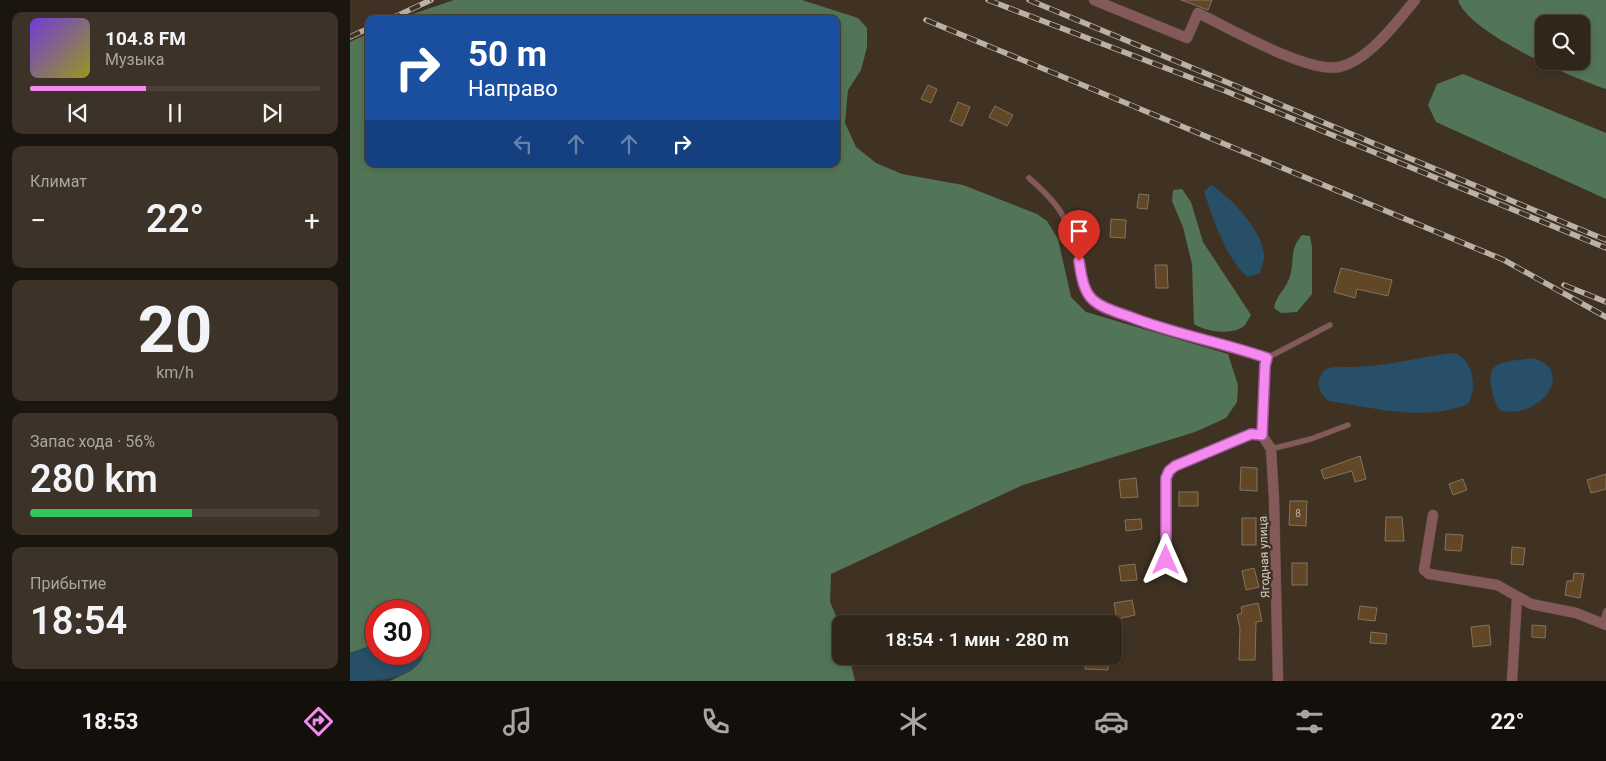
<!DOCTYPE html>
<html lang="ru">
<head>
<meta charset="utf-8">
<style>
	:root { --surface:#30261a; --page:#3c3227; --text:#f1f3f6; --muted:#a8a5a2; --line:#4b4339; --accent:#f589ef }
	body { margin:0; font-family:Roboto,sans-serif; background:var(--page); color:var(--text); height:100vh; display:flex; flex-direction:column; font-size:19px; white-space:nowrap }
	* { box-sizing:border-box; margin:0 }
	p { font-size:16px; color:var(--muted) }
	.icon { flex:none; width:28px; height:28px; fill:none; stroke:currentColor; stroke-width:2; stroke-linecap:round; stroke-linejoin:round }
	.map { position:relative; flex:1; overflow:hidden }
	.panel { display:flex; flex-direction:column; gap:12px; padding:12px; background:#1a150e; width:350px }
	.panel>* { flex:none }
	.banner { position:absolute; left:15px; top:15px; width:475px; height:152px; border-radius:10px; box-shadow:0 2px 8px #0003,0 0 0 1px var(--line); background:#1a4fa0; color:#fff; overflow:hidden }
	.tools { position:absolute; left:1185px; top:15px; display:grid; gap:10px }
	.tools a { display:grid; place-items:center; width:55px; height:55px; border-radius:10px; background:var(--surface); box-shadow:0 2px 8px #0003,0 0 0 1px var(--line); font-size:25px }
	.speed { position:absolute; left:15px; top:600px; display:flex; gap:10px; font-size:25px; font-weight:700; text-align:center }
	.speed>* { display:grid; place-content:center; width:65px; height:65px; border-radius:50%; background:var(--surface); box-shadow:0 2px 8px #0003,0 0 0 1px var(--line); line-height:1 }
	.speed .limit { border:8px solid #d22; background:#fff; color:#111 }
	.pin { position:absolute; display:grid; place-items:center; width:42px; height:42px; color:#fff; margin:-51px -21px; border-radius:50% 50% 50% 0; rotate:-45deg; box-shadow:0 0 5px #0007 }
	.pin .icon { rotate:45deg }
	.me { position:absolute; width:55px; margin:-28px; rotate:0deg; stroke-linejoin:round; filter:drop-shadow(0 0 4px #0008) }
	.turn { display:flex; align-items:center; gap:18px; height:105px; padding:0 20px; font-size:22px }
	.turn .icon { width:65px; height:65px; stroke-width:2.5 }
	.turn b { display:block; font-size:35px; line-height:42px }
	.lanes { display:flex; align-items:center; height:48px; padding:0 20px; background:#0003; justify-content:center; gap:25px; direction:ltr }
	.lanes .off { opacity:.35 }
	.big { font-size:38px; font-weight:600; line-height:1.1 }
	.panel .card { flex:1; display:flex; flex-direction:column; justify-content:center; gap:8px; min-width:0; padding:0 18px; border-radius:10px; background:var(--page) }
	.panel .dial { align-items:center; gap:0 }
	.dial b { font-size:65px; line-height:1 }
	.song { display:flex; align-items:center; gap:15px }
	.cover { width:60px; height:60px; border-radius:8px; background:linear-gradient(135deg,hsl(260 70% 55%),hsl(60 70% 35%)) }
	.played { height:5px; border-radius:2px; background:linear-gradient(90deg,var(--accent) 40%,var(--line) 40%) }
	.keys { display:flex; justify-content:space-around; direction:ltr }
	.heat { display:flex; justify-content:space-between; align-items:center; font-size:28px; direction:ltr }
	.charge { height:8px; border-radius:4px; background:linear-gradient(90deg,#34c759 56%,var(--line) 0) }
	.trip { position:absolute; left:482px; top:615px; width:290px; height:50px; border-radius:10px; background:var(--surface); box-shadow:0 2px 8px #0003,0 0 0 1px var(--line); font-weight:600; line-height:50px; text-align:center }
	.tabs { display:flex; height:80px; justify-content:space-around; align-items:center; background:#130f0a; color:var(--muted) }
	.tabs .icon { width:35px; height:35px }
	.tabs .selected { color:var(--accent) }
	.tabs b { font-size:22px; color:var(--text) }
	main { display:flex; flex:1; min-height:0 }
	.map>svg:first-child { display:block }
	.forest { fill:#537557; fill-rule:evenodd }
	.water { fill:#274f67 }
	.building { fill:#624726; stroke:#827361 }
	.lines { fill:none; stroke-linecap:round; stroke-linejoin:round }
	.service-casing { stroke:#5c4f41; stroke-width:6 }
	.minor-casing { stroke:#5c4f41; stroke-width:11 }
	.service { stroke:#835a59; stroke-width:5 }
	.minor { stroke:#835a59; stroke-width:10 }
	.rail-casing { stroke:#bbb2a7; stroke-width:5.5 }
	.rail { stroke:#403223; stroke-width:4; stroke-dasharray:11; stroke-linecap:butt }
	.route-casing { stroke:#9f599b; stroke-width:12 }
	.route { stroke:#f589ef; stroke-width:9 }
	.labels { text-anchor:middle; stroke-width:5; stroke-linejoin:round; paint-order:stroke }
	.number-label { font-size:10px; fill:#bbae9f }
	.street-label { font-size:12px; fill:#d9d1c7; stroke:#403223 }
</style>
</head>
<body>
<main>
<section class="panel">
<div class="card">
<div class="song"><i class="cover"></i><div><b>104.8 FM</b><p>Музыка</p></div></div>
<div class="played"></div>
<div class="keys"><svg class="icon" aria-label="previous" viewBox="0 0 24 24"><path d="M18 5L8 12l10 7zM5 5v14"/></svg><svg class="icon" aria-label="pause" viewBox="0 0 24 24"><path d="M8 5v14M16 5v14"/></svg><svg class="icon" aria-label="next" viewBox="0 0 24 24"><path d="M6 5l10 7-10 7zM19 5v14"/></svg></div>
</div>
<div class="card"><p>Климат</p>
<div class="heat"><a>−</a><b class="big">22°</b><a>+</a></div>
</div>
<div class="card dial"><b>20</b><p>km/h</p></div>
<div class="card"><p>Запас хода · 56%</p><b class="big">280 km</b><div class="charge"></div></div>
<div class="card"><p>Прибытие</p><b class="big">18:54</b></div>
</section>
<div class="map">
<svg width="1256" height="681" viewBox="0 0 1256 681">
	<rect width="100%" height="100%" fill="#403223"/>
	<g class="forest">
		<path d="M104,0H452L508,18L517,28V47L511,70L498,90L495,123L506,147L526,163L552,174L613,185L687,214L697,221L708,239L721,297L736,312L878,354L888,385L887,402L876,418L845,432L673,485L481,574L480,602L491,627V656H499L505,681H40L62,670L75,643L69,638V611H26V644L0,653V42L19,33V164H486V19H48Z"/>
		<path d="M1108,0H1256V89C1224,79 1117,32 1108,0ZM1194,24H1231V61H1194Z"/>
		<path d="M1113,74L1256,133V199L1086,122L1078,105L1087,84Z"/>
		<path d="M832,189L841,202L853,242L901,315C899,318 897,322 895,325C884,336 856,332 844,324L842,264L833,227L822,201L823,190Z"/>
		<path d="M952,235L960,236L962,247V294L947,312L931,313L924,308C926,295 937,288 940,276C945,259 939,250 952,235Z"/>
	</g>
	<g class="water">
		<path d="M861,185C880,196 916,234 914,258C914,263 911,268 910,273L898,277C877,261 862,217 854,191Z"/>
		<path d="M1103,353C1123,357 1128,389 1118,404C1073,422 1025,408 979,401C970,395 964,381 974,371C980,365 995,367 1004,367C1037,366 1070,357 1103,353Z"/>
		<path d="M1182,358C1225,368 1195,418 1151,411C1144,403 1143,395 1141,385C1136,358 1162,362 1182,358Z"/>
		<path d="M69,638L75,643C74,648 74,654 72,659C60,681 23,681 0,681V653L26,644V654H69Z"/>
	</g>
	<g class="building">
		<path d="M831,0H862L858,10Z"/>
		<path d="M578,85L587,89L581,103L571,99Z"/>
		<path d="M608,102L620,107L612,126L600,121Z"/>
		<path d="M645,106L663,115L657,126L639,117Z"/>
		<path d="M789,194L799,195L797,209L787,208Z"/>
		<path d="M761,219L776,220L775,238L760,237Z"/>
		<path d="M805,265H817L818,288H806Z"/>
		<path d="M991,268L1042,280L1038,296L1007,289L1005,298L984,292Z"/>
		<path d="M1010,456L1016,479L1005,482L1002,471L974,479L971,470Z"/>
		<path d="M891,467L907,468V491L890,490Z"/>
		<path d="M1256,474V489L1241,493L1237,480Z"/>
		<path d="M786,478L788,497L771,498L769,480Z"/>
		<path d="M1113,479L1117,490L1103,495L1099,484Z"/>
		<rect x="829" y="492" width="19" height="14"/>
		<path d="M940,501H957L956,526L939,525Z"/>
		<path d="M1036,517H1052L1054,541H1035Z"/>
		<rect x="892" y="518" width="14" height="27"/>
		<path d="M791,519L792,529L776,531L775,520Z"/>
		<path d="M1096,534L1113,535L1111,551L1095,550Z"/>
		<path d="M1162,547L1175,548L1173,565L1161,564Z"/>
		<rect x="942" y="563" width="15" height="22"/>
		<path d="M785,564L787,580L771,581L769,566Z"/>
		<path d="M904,568L909,587L896,590L892,571Z"/>
		<path d="M1224,573L1234,574L1230,598L1215,595L1217,581H1223Z"/>
		<path d="M782,600L785,615L767,619L764,603Z"/>
		<path d="M908,603L912,621L906,622L905,660H889L890,628L887,615L892,613L891,607Z"/>
		<path d="M1010,606L1027,608L1025,621L1008,619Z"/>
		<path d="M1139,625L1141,645L1123,647L1121,627Z"/>
		<path d="M1182,625L1196,626L1195,638L1182,637Z"/>
		<path d="M1021,632L1037,634L1036,644L1020,643Z"/>
		<path d="M736,656H759L758,670L735,669Z"/>
	</g>
	<g class="lines">
		<defs>
			<g id="service">
				<path d="M679,178C710,205 718,218 728,258C732,272 732,284 741,297C755,319 853,337 881,345C893,349 905,353 917,358"/>
				<path d="M912,435L915,365L917,358L980,325"/>
				<path d="M921,449L961,439L998,425"/>
				<path d="M1252,623L1256,611"/>
			</g>
			<g id="minor">
				<path d="M744,0L837,38L848,13C879,28 957,73 989,67C1018,61 1048,21 1065,0"/>
				<path d="M1083,515L1074,570L1079,574L1147,585L1181,604L1226,613L1256,625"/>
				<path d="M816,560V478L819,471L825,466L901,434L912,435L921,449L924,499L928,681"/>
				<path d="M1162,681L1167,597"/>
			</g>
		</defs>
		<use href="#service" class="service-casing"/>
		<use href="#minor" class="minor-casing"/>
		<use href="#service" class="service"/>
		<use href="#minor" class="minor"/>
		<defs>
			<g id="rail">
				<path d="M638,0L873,90L1256,248"/>
				<path d="M679,0L1256,240"/>
				<path d="M40,19L81,0"/>
				<path d="M576,20L1154,260L1256,317"/>
				<path d="M0,37L19,28"/>
				<path d="M1214,285L1256,302"/>
			</g>
		</defs>
		<use href="#rail" class="rail-casing"/>
		<use href="#rail" class="rail"/>
	</g>
	<g class="lines">
		<defs>
			<path id="route" d="M729,261C731,274 733,291 743,300C752,308 766,312 778,316C823,334 871,342 917,358L915,365L912,435L901,434L825,466L819,471L816,478V560"/>
		</defs>
		<use href="#route" class="route-casing"/>
		<use href="#route" class="route"/>
	</g>
	<g class="labels">
		<g class="number-label">
			<text x="948" y="517">8</text>
		</g>
		<g class="street-label">
			<text transform="translate(914 557) rotate(-92)" y="4">Ягодная улица</text>
		</g>
	</g>
</svg>
<div class="tools">
<a><svg class="icon" aria-label="search" viewBox="0 0 24 24"><circle cx="10" cy="10" r="6"/><path d="M15 15l6 6"/></svg></a>
</div>
<div class="speed"><div class="limit">30</div></div>
<div class="pin" style="left:729px;top:261px;background:#d93025"><svg class="icon" aria-label="arrive" viewBox="0 0 24 24"><path d="M6 21V4h12l-3 4 3 4H6"/></svg></div>
<svg class="me" style="left:816px;top:560px" viewBox="-20 -20 40 40"><path d="M0-17L14 15 0 8-14 15z" fill="#f589ef" stroke="#fff" stroke-width="4"/></svg>
<div class="trip">18:54 · 1 мин · 280 m</div>
<div class="banner">
<div class="turn"><svg class="icon" aria-label="right" viewBox="0 0 24 24"><path d="M7 20v-9h11M14 6l5 5-5 5"/></svg><div><b>50 m</b>Направо</div></div>
<div class="lanes"><svg class="icon off" aria-label="left" viewBox="0 0 24 24"><path d="M17 20v-9H6M10 6l-5 5 5 5"/></svg><svg class="icon off" aria-label="ahead" viewBox="0 0 24 24"><path d="M12 20V5M6 11l6-6 6 6"/></svg><svg class="icon off" aria-label="ahead" viewBox="0 0 24 24"><path d="M12 20V5M6 11l6-6 6 6"/></svg><svg class="icon" aria-label="right" viewBox="0 0 24 24"><path d="M7 20v-9h11M14 6l5 5-5 5"/></svg></div>
</div>
</div>
</main>
<nav class="tabs">
<b>18:53</b>
<svg class="icon selected" aria-label="directions" viewBox="0 0 24 24"><path d="M12 3l9 9-9 9-9-9zM9 14v-3h6M13 9l2 2-2 2"/></svg>
<svg class="icon" aria-label="music" viewBox="0 0 24 24"><path d="M9 18V5l10-2v13"/><circle cx="6" cy="18" r="3"/><circle cx="16" cy="16" r="3"/></svg>
<svg class="icon" aria-label="phone" viewBox="0 0 24 24"><path d="M5 4h4l2 5-3 2q2 4 5 5l2-3 5 2v4C11 20 4 13 5 4z"/></svg>
<svg class="icon" aria-label="climate" viewBox="0 0 24 24"><path d="M12 3v18M4 7l16 10M4 17L20 7"/></svg>
<svg class="icon" aria-label="car" viewBox="0 0 24 24"><path d="M5 17H2v-5l4-1 3-4h7l3 4 3 1v5h-3M9 17h6M6 11h13"/><circle cx="7" cy="17" r="2"/><circle cx="17" cy="17" r="2"/></svg>
<svg class="icon" aria-label="filters" viewBox="0 0 24 24"><path d="M4 7h16M4 17h16"/><circle cx="9" cy="7" r="2"/><circle cx="15" cy="17" r="2"/></svg>
<b>22°</b>
</nav>
</body>
</html>
